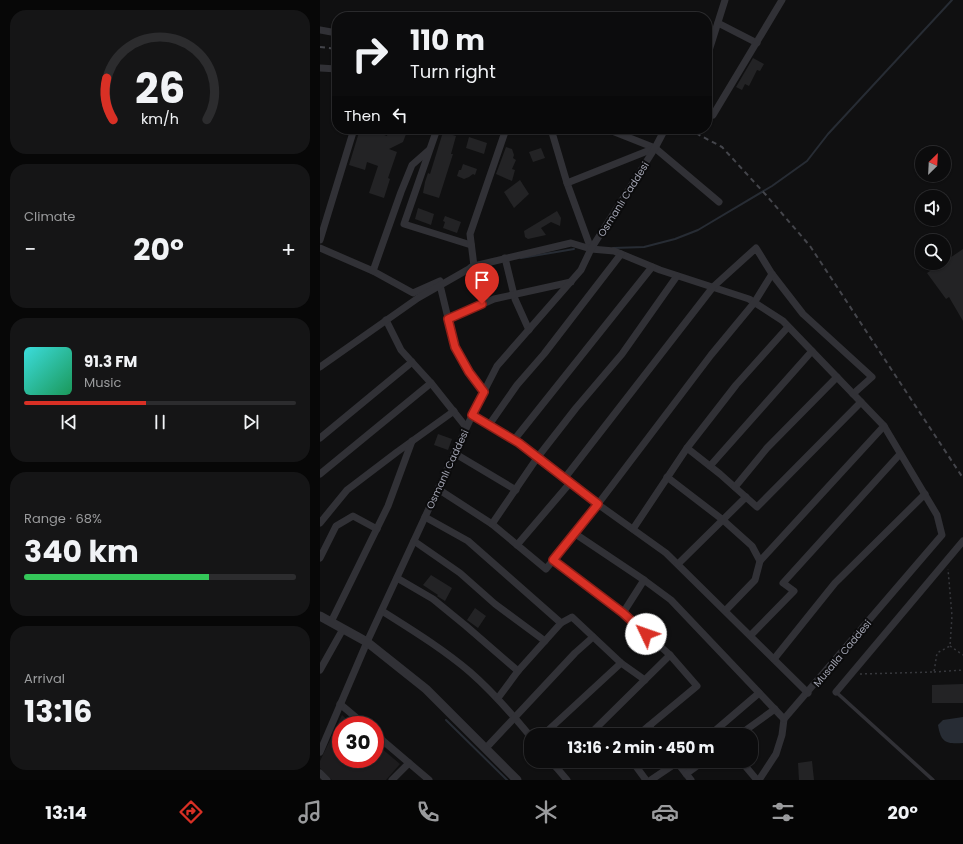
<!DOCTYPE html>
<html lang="en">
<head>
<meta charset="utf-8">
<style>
	:root { --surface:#0c0c0d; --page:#151516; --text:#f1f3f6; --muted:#9a9b9d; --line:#2c2c2e; --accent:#d93025 }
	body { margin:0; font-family:Poppins,sans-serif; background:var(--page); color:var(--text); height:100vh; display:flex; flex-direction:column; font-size:15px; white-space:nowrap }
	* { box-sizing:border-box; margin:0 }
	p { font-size:13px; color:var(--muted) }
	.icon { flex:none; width:22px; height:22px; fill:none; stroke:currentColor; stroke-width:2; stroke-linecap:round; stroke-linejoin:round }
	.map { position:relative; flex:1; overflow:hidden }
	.side { display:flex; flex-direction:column; gap:10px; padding:10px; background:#070707; width:320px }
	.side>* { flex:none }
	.banner { position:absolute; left:12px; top:12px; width:380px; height:122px; border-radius:16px; box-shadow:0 1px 3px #0004,0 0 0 1px var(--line); background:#0c0c0d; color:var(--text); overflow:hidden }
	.needle { width:26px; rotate:24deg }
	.tools { position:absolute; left:595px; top:146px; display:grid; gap:8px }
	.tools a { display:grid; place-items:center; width:36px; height:36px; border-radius:50%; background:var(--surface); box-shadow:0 1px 3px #0004,0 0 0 1px var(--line); font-size:20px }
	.speed { position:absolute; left:12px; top:716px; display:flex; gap:8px; font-size:20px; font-weight:700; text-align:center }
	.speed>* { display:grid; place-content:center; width:52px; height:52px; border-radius:50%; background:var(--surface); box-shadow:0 1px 3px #0004,0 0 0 1px var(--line); line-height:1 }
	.speed .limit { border:6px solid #d22; background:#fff; color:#111 }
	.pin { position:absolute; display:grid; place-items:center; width:34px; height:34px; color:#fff; margin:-41px -17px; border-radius:50% 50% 50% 0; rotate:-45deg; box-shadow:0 0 4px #0007 }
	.pin .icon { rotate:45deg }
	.me { position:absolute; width:44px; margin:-22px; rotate:312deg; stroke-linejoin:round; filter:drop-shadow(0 0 3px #0008) }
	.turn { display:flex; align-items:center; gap:14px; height:84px; padding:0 12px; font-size:18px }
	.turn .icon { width:52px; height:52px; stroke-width:2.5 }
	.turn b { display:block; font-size:28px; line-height:34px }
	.then { display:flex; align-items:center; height:38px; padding:0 12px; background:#0003; gap:8px; font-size:15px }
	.big { font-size:30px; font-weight:700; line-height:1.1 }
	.side .card { flex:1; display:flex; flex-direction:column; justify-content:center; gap:6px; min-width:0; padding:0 14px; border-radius:16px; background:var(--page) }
	.side .dial { align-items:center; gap:0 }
	.dial svg { height:104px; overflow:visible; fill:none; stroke:var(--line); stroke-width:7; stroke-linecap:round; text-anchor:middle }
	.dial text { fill:var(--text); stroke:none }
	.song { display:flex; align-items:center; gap:12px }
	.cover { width:48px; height:48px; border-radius:6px; background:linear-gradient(135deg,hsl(180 70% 55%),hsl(150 70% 35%)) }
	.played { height:4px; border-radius:2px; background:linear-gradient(90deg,var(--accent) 45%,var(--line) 45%) }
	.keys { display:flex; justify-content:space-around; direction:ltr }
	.heat { display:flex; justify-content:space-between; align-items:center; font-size:22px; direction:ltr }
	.charge { height:6px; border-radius:3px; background:linear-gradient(90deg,#34c759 68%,var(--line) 0) }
	.trip { position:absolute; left:204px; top:728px; width:234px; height:40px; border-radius:16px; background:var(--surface); box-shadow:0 1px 3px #0004,0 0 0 1px var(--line); font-weight:700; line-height:40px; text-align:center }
	.tab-bar { display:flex; height:64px; justify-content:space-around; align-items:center; background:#050505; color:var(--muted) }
	.tab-bar .icon { width:28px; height:28px }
	.tab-bar .current { color:var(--accent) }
	.tab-bar b { font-size:18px; color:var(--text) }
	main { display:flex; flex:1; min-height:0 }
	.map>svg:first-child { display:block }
	.built { fill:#1d1c1e }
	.water { fill:#272c34 }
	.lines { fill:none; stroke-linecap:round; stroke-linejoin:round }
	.stream { stroke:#272c34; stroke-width:2 }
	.building { fill:#232325 }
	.path { stroke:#37383d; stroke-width:1.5; stroke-dasharray:2 3; stroke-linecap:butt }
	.service { stroke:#313136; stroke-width:3.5 }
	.minor { stroke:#313136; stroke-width:7 }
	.tertiary { stroke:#313136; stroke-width:9 }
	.rail { stroke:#44454b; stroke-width:2; stroke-dasharray:5 4; stroke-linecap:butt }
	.route-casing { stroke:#8d1f18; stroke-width:10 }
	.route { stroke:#d93025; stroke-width:7 }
	.labels { text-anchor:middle; stroke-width:4; stroke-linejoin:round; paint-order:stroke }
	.street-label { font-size:10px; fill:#a2a4b2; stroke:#0b0b0c }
</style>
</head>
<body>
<main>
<section class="side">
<div class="card dial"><svg viewBox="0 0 100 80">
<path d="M14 69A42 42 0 1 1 86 69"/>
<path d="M14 69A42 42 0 0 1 9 37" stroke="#d93025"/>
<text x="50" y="56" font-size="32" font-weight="700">26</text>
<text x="50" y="72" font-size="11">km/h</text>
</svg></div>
<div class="card"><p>Climate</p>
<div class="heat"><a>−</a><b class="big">20°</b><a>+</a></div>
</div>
<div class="card">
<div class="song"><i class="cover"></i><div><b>91.3 FM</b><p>Music</p></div></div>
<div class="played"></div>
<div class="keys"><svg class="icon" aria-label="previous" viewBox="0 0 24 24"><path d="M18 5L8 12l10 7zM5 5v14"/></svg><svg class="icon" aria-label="pause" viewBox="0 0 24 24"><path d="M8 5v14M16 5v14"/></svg><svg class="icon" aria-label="next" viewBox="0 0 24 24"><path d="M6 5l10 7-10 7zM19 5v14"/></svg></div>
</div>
<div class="card"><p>Range · 68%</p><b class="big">340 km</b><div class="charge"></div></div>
<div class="card"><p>Arrival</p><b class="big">13:16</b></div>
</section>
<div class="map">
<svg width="643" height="780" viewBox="0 0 643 780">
	<rect width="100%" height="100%" fill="#101011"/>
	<path class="built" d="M22,715L33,725H21V759H55V743L80,764L66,780H12L0,768V761Z"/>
	<path class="water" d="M643,717V743C626,744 621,743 618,725L623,720Z"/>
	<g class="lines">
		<g class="stream">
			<path d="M293,248L324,247L355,239L378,230L452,186L487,161L508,134L632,0"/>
			<path d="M201,258L254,249"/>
			<path d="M126,720L187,780"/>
		</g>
	</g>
	<g class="building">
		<path d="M433,58L444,64L440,71L437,70L429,86L425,84L422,90L416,87Z"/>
		<path d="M40,129H47L67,136L69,129H88L83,142L69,149L77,152L68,178L70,179L64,198L49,193L58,166L47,162L45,170L29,165Z"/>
		<path d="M123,132L136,136L131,154H133L119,198L103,193L105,182L108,173L110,174Z"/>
		<path d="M149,137L167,143L164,154L146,148Z"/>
		<path d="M186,147L192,149L194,155L193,158L196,160L192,169L195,170L192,181L176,174Z"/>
		<path d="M221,148L225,158L213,162L209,152Z"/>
		<path d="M143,164L157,169L155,175L153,174L149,177L144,179L137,176L139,170H141Z"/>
		<path d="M200,180L209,194L194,208L184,192Z"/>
		<path d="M98,208L114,214L111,225L95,219Z"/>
		<path d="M237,211L241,218L240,226L231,222L221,228L226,235L208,239L205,237L204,231Z"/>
		<path d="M125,216L141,222L137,233L123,228L125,222L123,221Z"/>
		<path d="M643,249V321L629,297L626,299L607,273L622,263H624V262Z"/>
		<path d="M118,434L132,439L128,450L114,445Z"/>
		<path d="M111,575L132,588L125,601L117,596L118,595L103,585Z"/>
		<path d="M155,608L166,616L158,628L147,620Z"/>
		<path d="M643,684V703H612V685Z"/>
		<path d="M492,761L494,780H479L478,763Z"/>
	</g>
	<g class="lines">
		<g class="path">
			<path d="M630,646L643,655"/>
			<path d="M614,672L643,670"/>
			<path d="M540,674L614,672L617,653L630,646L632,616L628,569"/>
		</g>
		<path class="service" d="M516,692L613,780"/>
		<g class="minor">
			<path d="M398,23L437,43"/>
			<path d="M0,30L17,33"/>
			<path d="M387,57L405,0"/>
			<path d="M0,68L17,69"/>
			<path d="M393,115L462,0"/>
			<path d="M117,129L84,224L151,245"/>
			<path d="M231,129L247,183L271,249"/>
			<path d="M287,129L335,148L399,202"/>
			<path d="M247,183L335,148"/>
			<path d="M0,240L34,129"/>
			<path d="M0,248L53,271L93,293L120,281"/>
			<path d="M185,258L195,299L209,330"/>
			<path d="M151,267L154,266L150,234L186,129"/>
			<path d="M53,271L81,192L92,165L109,150"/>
			<path d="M120,285L135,347L149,372L164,392"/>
			<path d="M128,319L174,299L251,282"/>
			<path d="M66,320L81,350L111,383L146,427"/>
			<path d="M0,367L98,298L154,266L251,243L271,249L294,251L340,270L429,299L463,321L564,426L617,515L622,535L464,719L462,735L456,754L439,780"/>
			<path d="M152,415L199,443L272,500L346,553L488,693"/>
			<path d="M169,425L197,385L224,354L301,254"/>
			<path d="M0,438L92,362"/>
			<path d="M194,440L332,267"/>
			<path d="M367,448L400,474L437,507L541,402"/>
			<path d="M134,453L196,490"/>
			<path d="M390,466L492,351"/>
			<path d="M0,474L111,383"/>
			<path d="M347,477L403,520L432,546L440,561L435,580L406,610"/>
			<path d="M244,479L393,287L436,248L452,274L483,314L552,377L533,394"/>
			<path d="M415,487L447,448L517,377"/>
			<path d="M118,489L172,524L226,569L278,504L391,355L434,303L452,274"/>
			<path d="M105,517L148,541L241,623"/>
			<path d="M0,523L27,490L77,452L134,411"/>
			<path d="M172,524L217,458L256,408L302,354L357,276"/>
			<path d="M313,529L367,448L416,385L468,327"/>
			<path d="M254,533L324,580L351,600L464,719"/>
			<path d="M94,541L140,573L175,604L225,641"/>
			<path d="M197,545L250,483"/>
			<path d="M0,558L16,526L33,516L57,529"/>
			<path d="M233,560L303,613"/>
			<path d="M440,561L564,426"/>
			<path d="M358,564L426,497"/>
			<path d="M77,578L113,599L146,626L198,671"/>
			<path d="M62,611C92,630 123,649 150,672C173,692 192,714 211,737"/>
			<path d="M11,622L68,506L92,441"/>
			<path d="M431,635L474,591L463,583L580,454"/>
			<path d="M454,659L515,583L605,494"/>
			<path d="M0,670L23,629"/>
			<path d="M516,692L643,541"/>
			<path d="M178,698L198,671L241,623L252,617L301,663L325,680"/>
			<path d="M20,704L45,725"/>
			<path d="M329,726L336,735"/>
			<path d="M55,734L109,780"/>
			<path d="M223,735L301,663"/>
			<path d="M269,735L350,655L303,613L324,580"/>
			<path d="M318,735L377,686L350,655"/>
			<path d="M390,735L439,693"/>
			<path d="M419,735L455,709"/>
			<path d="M166,748L255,653L273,637"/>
			<path d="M0,752L47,642L156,407L177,366L261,270L271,249L335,148L345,129"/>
			<path d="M231,761L247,780"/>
			<path d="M312,761L326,780"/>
			<path d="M356,761L371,780"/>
			<path d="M421,761L437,780"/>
			<path d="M284,763L287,761"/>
			<path d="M236,767L242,761"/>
			<path d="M0,773L7,780"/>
			<path d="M366,774L384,761"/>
			<path d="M72,780L89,763"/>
			<path d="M331,780L359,761"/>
		</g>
		<path class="tertiary" d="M0,616L47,642L106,689L197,780"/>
		<g class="rail">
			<path d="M0,47L17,49"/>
			<path d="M368,129L402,147L446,195L490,246L643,478"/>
		</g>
	</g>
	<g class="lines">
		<defs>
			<path id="route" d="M162,304L128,319L135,347L149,372L164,392L152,415L199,443L278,504L233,560L303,613L326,634"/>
		</defs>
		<use href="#route" class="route-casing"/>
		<use href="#route" class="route"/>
	</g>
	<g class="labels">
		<g class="street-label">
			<text transform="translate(303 199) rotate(-58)" y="4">Osmanlı Caddesi</text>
			<text transform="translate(127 469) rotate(-65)" y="4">Osmanlı Caddesi</text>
			<text transform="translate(522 653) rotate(-50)" y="4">Musalla Caddesi</text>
		</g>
	</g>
</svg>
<div class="tools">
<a><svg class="needle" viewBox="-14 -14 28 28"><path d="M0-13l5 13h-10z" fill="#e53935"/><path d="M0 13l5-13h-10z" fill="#9a9b9d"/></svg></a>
<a><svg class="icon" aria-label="sound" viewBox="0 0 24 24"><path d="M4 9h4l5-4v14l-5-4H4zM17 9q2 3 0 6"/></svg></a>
<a><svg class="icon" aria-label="search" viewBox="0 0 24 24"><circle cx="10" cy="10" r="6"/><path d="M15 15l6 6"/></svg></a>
</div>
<div class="speed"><div class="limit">30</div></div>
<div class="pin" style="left:162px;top:304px;background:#d93025"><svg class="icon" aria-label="arrive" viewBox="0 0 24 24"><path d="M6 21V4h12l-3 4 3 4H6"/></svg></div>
<svg class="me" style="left:326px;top:634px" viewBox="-20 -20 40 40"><circle r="19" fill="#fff"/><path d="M0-13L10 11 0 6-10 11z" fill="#d93025"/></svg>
<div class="trip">13:16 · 2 min · 450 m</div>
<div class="banner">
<div class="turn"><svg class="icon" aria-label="right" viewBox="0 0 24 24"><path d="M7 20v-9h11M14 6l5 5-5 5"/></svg><div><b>110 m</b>Turn right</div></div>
<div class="then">Then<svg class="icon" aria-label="left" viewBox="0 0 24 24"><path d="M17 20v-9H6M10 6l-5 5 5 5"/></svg></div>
</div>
</div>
</main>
<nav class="tab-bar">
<b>13:14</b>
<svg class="icon current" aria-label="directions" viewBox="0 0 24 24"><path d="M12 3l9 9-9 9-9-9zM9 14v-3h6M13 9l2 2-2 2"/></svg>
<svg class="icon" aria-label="music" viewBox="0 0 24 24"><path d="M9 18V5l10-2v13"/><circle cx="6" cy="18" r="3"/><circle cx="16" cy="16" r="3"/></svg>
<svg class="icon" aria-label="phone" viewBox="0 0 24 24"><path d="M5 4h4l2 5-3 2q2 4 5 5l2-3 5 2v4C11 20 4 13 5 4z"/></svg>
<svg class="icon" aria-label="climate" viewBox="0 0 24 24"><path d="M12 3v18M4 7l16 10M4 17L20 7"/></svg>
<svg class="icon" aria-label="car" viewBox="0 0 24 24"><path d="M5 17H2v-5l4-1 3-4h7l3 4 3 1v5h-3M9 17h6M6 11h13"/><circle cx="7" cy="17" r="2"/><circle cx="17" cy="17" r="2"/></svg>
<svg class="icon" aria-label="filters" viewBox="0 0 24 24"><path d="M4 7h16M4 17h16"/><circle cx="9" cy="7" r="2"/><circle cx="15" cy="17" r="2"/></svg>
<b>20°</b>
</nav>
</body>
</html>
